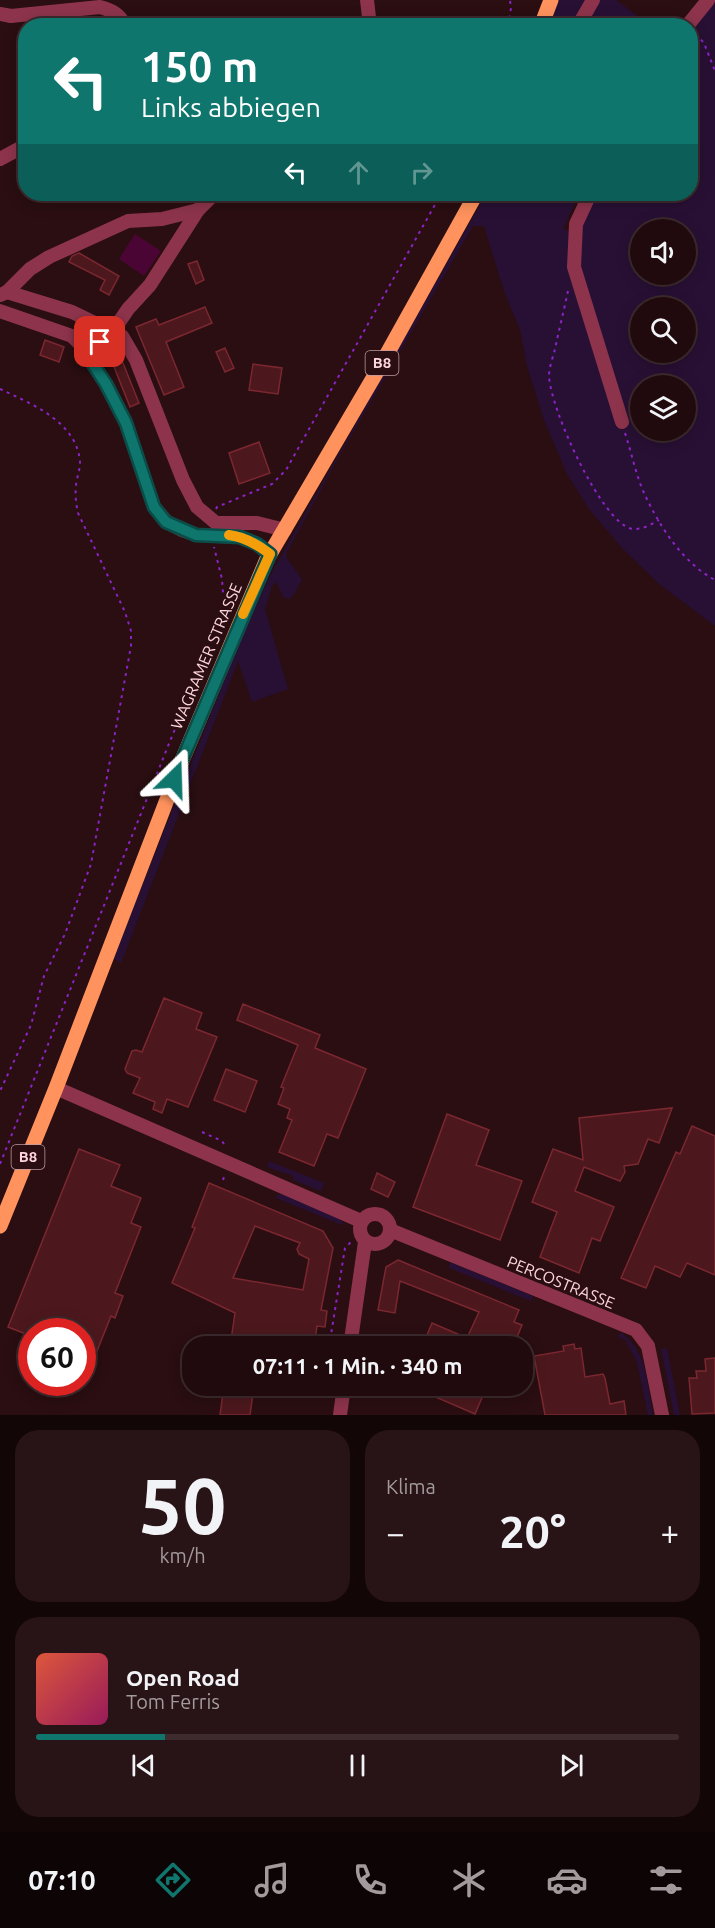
<!DOCTYPE html>
<html lang="de">
<head>
<meta charset="utf-8">
<style>
	:root { --surface:#200a0d; --page:#281316; --text:#f1f3f6; --muted:#a29a9d; --line:#3d2b2e; --accent:#0f766e }
	body { margin:0; font-family:Ubuntu,sans-serif; background:var(--page); color:var(--text); height:100vh; display:flex; flex-direction:column; font-size:22px; white-space:nowrap }
	* { box-sizing:border-box; margin:0 }
	p { font-size:20px; color:var(--muted) }
	.icon { flex:none; width:33px; height:33px; fill:none; stroke:currentColor; stroke-width:2; stroke-linecap:round; stroke-linejoin:round }
	.map { position:relative; height:1415px; overflow:hidden }
	.side { display:flex; flex-direction:column; gap:15px; padding:15px; background:#120607; flex:1 }
	.side>* { flex:none }
	.banner { position:absolute; left:18px; top:18px; width:680px; height:183px; border-radius:24px; box-shadow:0 3px 15px #0003,0 0 0 2px var(--line); background:#0f766e; color:#fff; overflow:hidden }
	.fabs { position:absolute; left:630px; top:219px; display:grid; gap:12px }
	.fabs a { display:grid; place-items:center; width:66px; height:66px; border-radius:50%; background:var(--surface); box-shadow:0 3px 15px #0003,0 0 0 2px var(--line); font-size:30px }
	.speed { position:absolute; left:18px; top:1318px; display:flex; gap:12px; font-size:30px; font-weight:700; text-align:center }
	.speed>* { display:grid; place-content:center; width:78px; height:78px; border-radius:50%; background:var(--surface); box-shadow:0 3px 15px #0003,0 0 0 2px var(--line); line-height:1 }
	.speed .limit { border:9px solid #d22; background:#fff; color:#111 }
	.pin { position:absolute; display:grid; place-items:center; width:51px; height:51px; color:#fff; margin:-26px; border-radius:12px; box-shadow:0 3px 9px #0006 }
	.me { position:absolute; width:66px; margin:-33px; rotate:22deg; stroke-linejoin:round; filter:drop-shadow(0 0 4px #0008) }
	.turn { display:flex; align-items:center; gap:21px; height:126px; padding:0 24px; font-size:27px }
	.turn .icon { width:78px; height:78px; stroke-width:2.5 }
	.turn b { display:block; font-size:42px; line-height:51px }
	.lanes { display:flex; align-items:center; height:57px; padding:0 24px; background:#0003; justify-content:center; gap:30px; direction:ltr }
	.lanes .off { opacity:.35 }
	.big { font-size:45px; font-weight:700; line-height:1.1 }
	.side .card { flex:1; display:flex; flex-direction:column; justify-content:center; gap:9px; min-width:0; padding:0 21px; border-radius:24px; background:var(--page) }
	.side .dial { align-items:center; gap:0 }
	.dial b { font-size:78px; line-height:1 }
	.song { display:flex; align-items:center; gap:18px }
	.cover { width:72px; height:72px; border-radius:9px; background:linear-gradient(135deg,hsl(10 70% 55%),hsl(330 70% 35%)) }
	.played { height:6px; border-radius:3px; background:linear-gradient(90deg,var(--accent) 20%,var(--line) 20%) }
	.keys { display:flex; justify-content:space-around; direction:ltr }
	.heat { display:flex; justify-content:space-between; align-items:center; font-size:33px; direction:ltr }
	.side .tiles { flex:1; display:grid; gap:15px; grid-template-columns:1fr 1fr }
	.card:last-child { grid-column:span 2 }
	.trip { position:absolute; left:182px; top:1336px; width:351px; height:60px; border-radius:24px; background:var(--surface); box-shadow:0 3px 15px #0003,0 0 0 2px var(--line); font-weight:700; line-height:60px; text-align:center }
	.tabs { display:flex; height:96px; justify-content:space-around; align-items:center; background:#0d0405; color:var(--muted) }
	.tabs .icon { width:42px; height:42px }
	.tabs .on { color:var(--accent) }
	.tabs b { font-size:27px; color:var(--text) }
	.map>svg:first-child { display:block }
	.green { fill:#281034; fill-rule:evenodd }
	.water { fill:#4b0534 }
	.building { fill:#4c181d; stroke:#7b2730; stroke-width:1.5; fill-rule:evenodd }
	.lines { fill:none; stroke-linecap:round; stroke-linejoin:round }
	.path { stroke:#8b23c6; stroke-width:2; stroke-dasharray:3 4.5; stroke-linecap:butt }
	.minor { stroke:#8d344c; stroke-width:14 }
	.major { stroke:#ff925d; stroke-width:15 }
	.route-casing { stroke:#0a4d48; stroke-width:15 }
	.route { stroke:#0f766e; stroke-width:10 }
	.slow { stroke:#f59e0b; stroke-width:10 }
	.labels { text-anchor:middle; stroke-width:6; stroke-linejoin:round; paint-order:stroke }
	.shield { fill:#2a0e11; stroke:#bf9aa0; stroke-width:1.5 }
	.shield-label { font-size:15px; font-weight:bold; fill:#ffd6de }
	.street-label { font-size:16px; fill:#ffd6de; stroke:#2a0e11 }
</style>
</head>
<body>
<div class="map">
<svg width="715" height="1415" viewBox="0 0 715 1415">
	<rect width="100%" height="100%" fill="#2a0e11"/>
	<g class="green">
		<path d="M556,0H588L574,25L549,26Z"/>
		<path d="M596,0H616L650,25L581,26Z"/>
		<path d="M711,0H715V626L659,584L622,548L589,509L567,474L544,420L527,366L520,330L504,291L484,226H473L340,455L286,554V557L302,579L295,593L289,599L283,597L276,582L272,586L265,609L288,689L252,702L238,661L121,963L113,958L244,632L271,574L486,194H579L563,229L570,231L577,262L579,224L594,194H690V25ZM640,230H686V274H640ZM640,308H686V352H640ZM640,386H686V430H640Z"/>
		<path d="M269,1161L324,1183L321,1191L293,1180V1176L267,1167Z"/>
		<path d="M278,1194L285,1195L286,1194L336,1216L343,1222L342,1225L276,1198Z"/>
		<path d="M450,1262L533,1296L531,1301L449,1268Z"/>
		<path d="M621,1332C648,1354 647,1383 653,1415H648L637,1362L627,1343V1341L618,1337Z"/>
		<path d="M667,1348L680,1415H674L661,1349Z"/>
	</g>
	<path class="water" d="M135,234L161,251L144,276L119,259Z"/>
	<g class="building">
		<path d="M79,253L119,276L109,295L100,290L105,280L69,262L72,256Z"/>
		<path d="M197,261L204,280L196,284L188,264Z"/>
		<path d="M205,307L212,323L166,342L184,387L164,395L136,327L156,319L159,325Z"/>
		<path d="M45,340L64,347L59,362L40,355Z"/>
		<path d="M225,348L234,368L225,372L216,352Z"/>
		<path d="M121,358L139,403L130,407L112,362Z"/>
		<path d="M253,364L282,368L278,394L249,390Z"/>
		<path d="M259,442L270,473L239,484L229,453Z"/>
		<path d="M164,998L202,1013L196,1029L217,1037L188,1107L167,1099L162,1113L153,1109L155,1102L133,1093L140,1078L127,1073L125,1069L132,1051L136,1050L142,1052Z"/>
		<path d="M243,1004L320,1035L315,1048L366,1069L338,1138L327,1134L314,1166L279,1152L292,1120L287,1118L290,1109L278,1104L284,1088L281,1087L298,1045L237,1020Z"/>
		<path d="M226,1069L257,1081L245,1112L214,1100Z"/>
		<path d="M672,1108L659,1143L648,1139L638,1164L624,1166L625,1172L620,1181L584,1167L575,1191L614,1207L600,1241L592,1238L579,1273L540,1257L557,1212L532,1202L553,1149L583,1160L579,1118Z"/>
		<path d="M447,1114L489,1130L476,1165L522,1181L500,1240L413,1207Z"/>
		<path d="M692,1126L715,1136V1275L687,1263L680,1277L655,1266L646,1288L621,1278L676,1152L680,1154Z"/>
		<path d="M79,1149L120,1165L111,1186L141,1198L131,1223L141,1227L115,1293L123,1296L115,1318L111,1316L83,1386L82,1332H32V1363L17,1357L26,1334L8,1327Z"/>
		<path d="M377,1173L395,1182L388,1197L371,1189Z"/>
		<path d="M209,1183L323,1231L333,1248L321,1310L327,1311L325,1327L317,1326L314,1347H230L235,1313L172,1283L195,1228L192,1227ZM255,1226L300,1243L297,1249L299,1254L309,1259L303,1290L233,1278Z"/>
		<path d="M398,1260L519,1310L514,1322L522,1325L513,1347H422L432,1323L467,1338L479,1312L400,1281L395,1313L378,1310L386,1267Z"/>
		<path d="M574,1344L575,1349L581,1348L585,1377L603,1374L605,1378L610,1404L624,1401L626,1415H545L534,1356L564,1351L563,1346Z"/>
		<path d="M715,1358V1413L692,1414L689,1378H697L696,1371H706L705,1359Z"/>
		<path d="M224,1386H254L250,1415H220Z"/>
		<path d="M410,1386H487L475,1414Z"/>
	</g>
	<g class="lines">
		<g class="path">
			<path d="M508,26L511,8L510,0"/>
			<path d="M696,34L704,43L715,71"/>
			<path d="M568,291C564,310 559,330 555,349C553,357 549,368 549,376C551,410 596,508 625,526C636,533 649,526 659,520"/>
			<path d="M0,389C32,404 77,422 80,462C80,470 77,477 76,485C75,495 76,504 78,513L125,612L131,631V646L91,864L65,934L44,976L31,1025L0,1091"/>
			<path d="M625,433C632,454 636,476 645,495C660,527 683,563 715,580"/>
			<path d="M216,509L217,507L272,484L286,470L441,194"/>
			<path d="M202,1132L222,1141L224,1144"/>
			<path d="M0,1164L224,607L222,579L214,547"/>
			<path d="M223,1180L224,1177"/>
			<path d="M329,1347L345,1248L353,1240"/>
		</g>
		<g class="minor">
			<path d="M367,0L370,26"/>
			<path d="M0,14L11,16L100,7C111,10 120,14 125,26"/>
			<path d="M578,26L593,0"/>
			<path d="M687,26L708,0"/>
			<path d="M0,159L26,145"/>
			<path d="M214,194L198,210L150,285L128,309L113,331L100,342L91,355L93,364L106,384L126,423L154,507L167,522L182,530L197,535L240,537L257,544L270,554"/>
			<path d="M590,194L576,224L574,267L622,422"/>
			<path d="M7,292L30,269L49,257L128,221L162,219L198,210"/>
			<path d="M0,295L7,292L72,312L122,336L136,360L183,480L197,507L216,523H257L285,530"/>
			<path d="M0,311L72,336L91,355"/>
			<path d="M56,1088L361,1221"/>
			<circle cx="375" cy="1229" r="15"/>
			<path d="M390,1230L636,1330L648,1346L662,1415"/>
			<path d="M350,1347L365,1242"/>
			<path d="M340,1415L344,1386"/>
		</g>
		<g class="major">
			<path d="M541,26L551,0"/>
			<path d="M0,1226L56,1088L183,758L267,559L382,363L476,194"/>
		</g>
	</g>
	<g class="lines">
		<defs>
			<path id="route" d="M100,342L91,355L93,364L106,384L126,423L154,507L166,522L196,535L240,537L257,544L270,554L174,779"/>
		</defs>
		<use href="#route" class="route-casing"/>
		<use href="#route" class="route"/>
		<path class="slow" d="M229,535C245,537 257,544 270,554L243,614"/>
	</g>
	<g class="labels">
		<g class="shield">
			<rect x="365.5" y="351" width="33" height="24" rx="4.5"/>
			<rect x="11.5" y="1145" width="33" height="24" rx="4.5"/>
		</g>
		<g class="shield-label">
			<text x="382" y="368">B8</text>
			<text x="28" y="1162">B8</text>
		</g>
		<g class="street-label">
			<text transform="translate(206 656) rotate(-67)" y="6">WAGRAMER STRASSE</text>
			<text transform="translate(561 1282) rotate(22)" y="6">PERCOSTRASSE</text>
		</g>
	</g>
</svg>
<div class="fabs">
<a><svg class="icon" aria-label="sound" viewBox="0 0 24 24"><path d="M4 9h4l5-4v14l-5-4H4zM17 9q2 3 0 6"/></svg></a>
<a><svg class="icon" aria-label="search" viewBox="0 0 24 24"><circle cx="10" cy="10" r="6"/><path d="M15 15l6 6"/></svg></a>
<a><svg class="icon" aria-label="layers" viewBox="0 0 24 24"><path d="M12 4l9 5-9 5-9-5zM3 14l9 5 9-5"/></svg></a>
</div>
<div class="speed"><div class="limit">60</div></div>
<div class="pin" style="left:100px;top:342px;background:#d93025"><svg class="icon" aria-label="arrive" viewBox="0 0 24 24"><path d="M6 21V4h12l-3 4 3 4H6"/></svg></div>
<svg class="me" style="left:174px;top:779px" viewBox="-20 -20 40 40"><path d="M0-17L14 15 0 8-14 15z" fill="#0f766e" stroke="#fff" stroke-width="4"/></svg>
<div class="trip">07:11 · 1 Min. · 340 m</div>
<div class="banner">
<div class="turn"><svg class="icon" aria-label="left" viewBox="0 0 24 24"><path d="M17 20v-9H6M10 6l-5 5 5 5"/></svg><div><b>150 m</b>Links abbiegen</div></div>
<div class="lanes"><svg class="icon" aria-label="left" viewBox="0 0 24 24"><path d="M17 20v-9H6M10 6l-5 5 5 5"/></svg><svg class="icon off" aria-label="ahead" viewBox="0 0 24 24"><path d="M12 20V5M6 11l6-6 6 6"/></svg><svg class="icon off" aria-label="right" viewBox="0 0 24 24"><path d="M7 20v-9h11M14 6l5 5-5 5"/></svg></div>
</div>
</div>
<section class="side">
<div class="tiles">
<div class="card dial"><b>50</b><p>km/h</p></div>
<div class="card"><p>Klima</p>
<div class="heat"><a>−</a><b class="big">20°</b><a>+</a></div>
</div>
<div class="card">
<div class="song"><i class="cover"></i><div><b>Open Road</b><p>Tom Ferris</p></div></div>
<div class="played"></div>
<div class="keys"><svg class="icon" aria-label="previous" viewBox="0 0 24 24"><path d="M18 5L8 12l10 7zM5 5v14"/></svg><svg class="icon" aria-label="pause" viewBox="0 0 24 24"><path d="M8 5v14M16 5v14"/></svg><svg class="icon" aria-label="next" viewBox="0 0 24 24"><path d="M6 5l10 7-10 7zM19 5v14"/></svg></div>
</div>
</div>
</section>
<nav class="tabs">
<b>07:10</b>
<svg class="icon on" aria-label="directions" viewBox="0 0 24 24"><path d="M12 3l9 9-9 9-9-9zM9 14v-3h6M13 9l2 2-2 2"/></svg>
<svg class="icon" aria-label="music" viewBox="0 0 24 24"><path d="M9 18V5l10-2v13"/><circle cx="6" cy="18" r="3"/><circle cx="16" cy="16" r="3"/></svg>
<svg class="icon" aria-label="phone" viewBox="0 0 24 24"><path d="M5 4h4l2 5-3 2q2 4 5 5l2-3 5 2v4C11 20 4 13 5 4z"/></svg>
<svg class="icon" aria-label="climate" viewBox="0 0 24 24"><path d="M12 3v18M4 7l16 10M4 17L20 7"/></svg>
<svg class="icon" aria-label="car" viewBox="0 0 24 24"><path d="M5 17H2v-5l4-1 3-4h7l3 4 3 1v5h-3M9 17h6M6 11h13"/><circle cx="7" cy="17" r="2"/><circle cx="17" cy="17" r="2"/></svg>
<svg class="icon" aria-label="filters" viewBox="0 0 24 24"><path d="M4 7h16M4 17h16"/><circle cx="9" cy="7" r="2"/><circle cx="15" cy="17" r="2"/></svg>
</nav>
</body>
</html>
